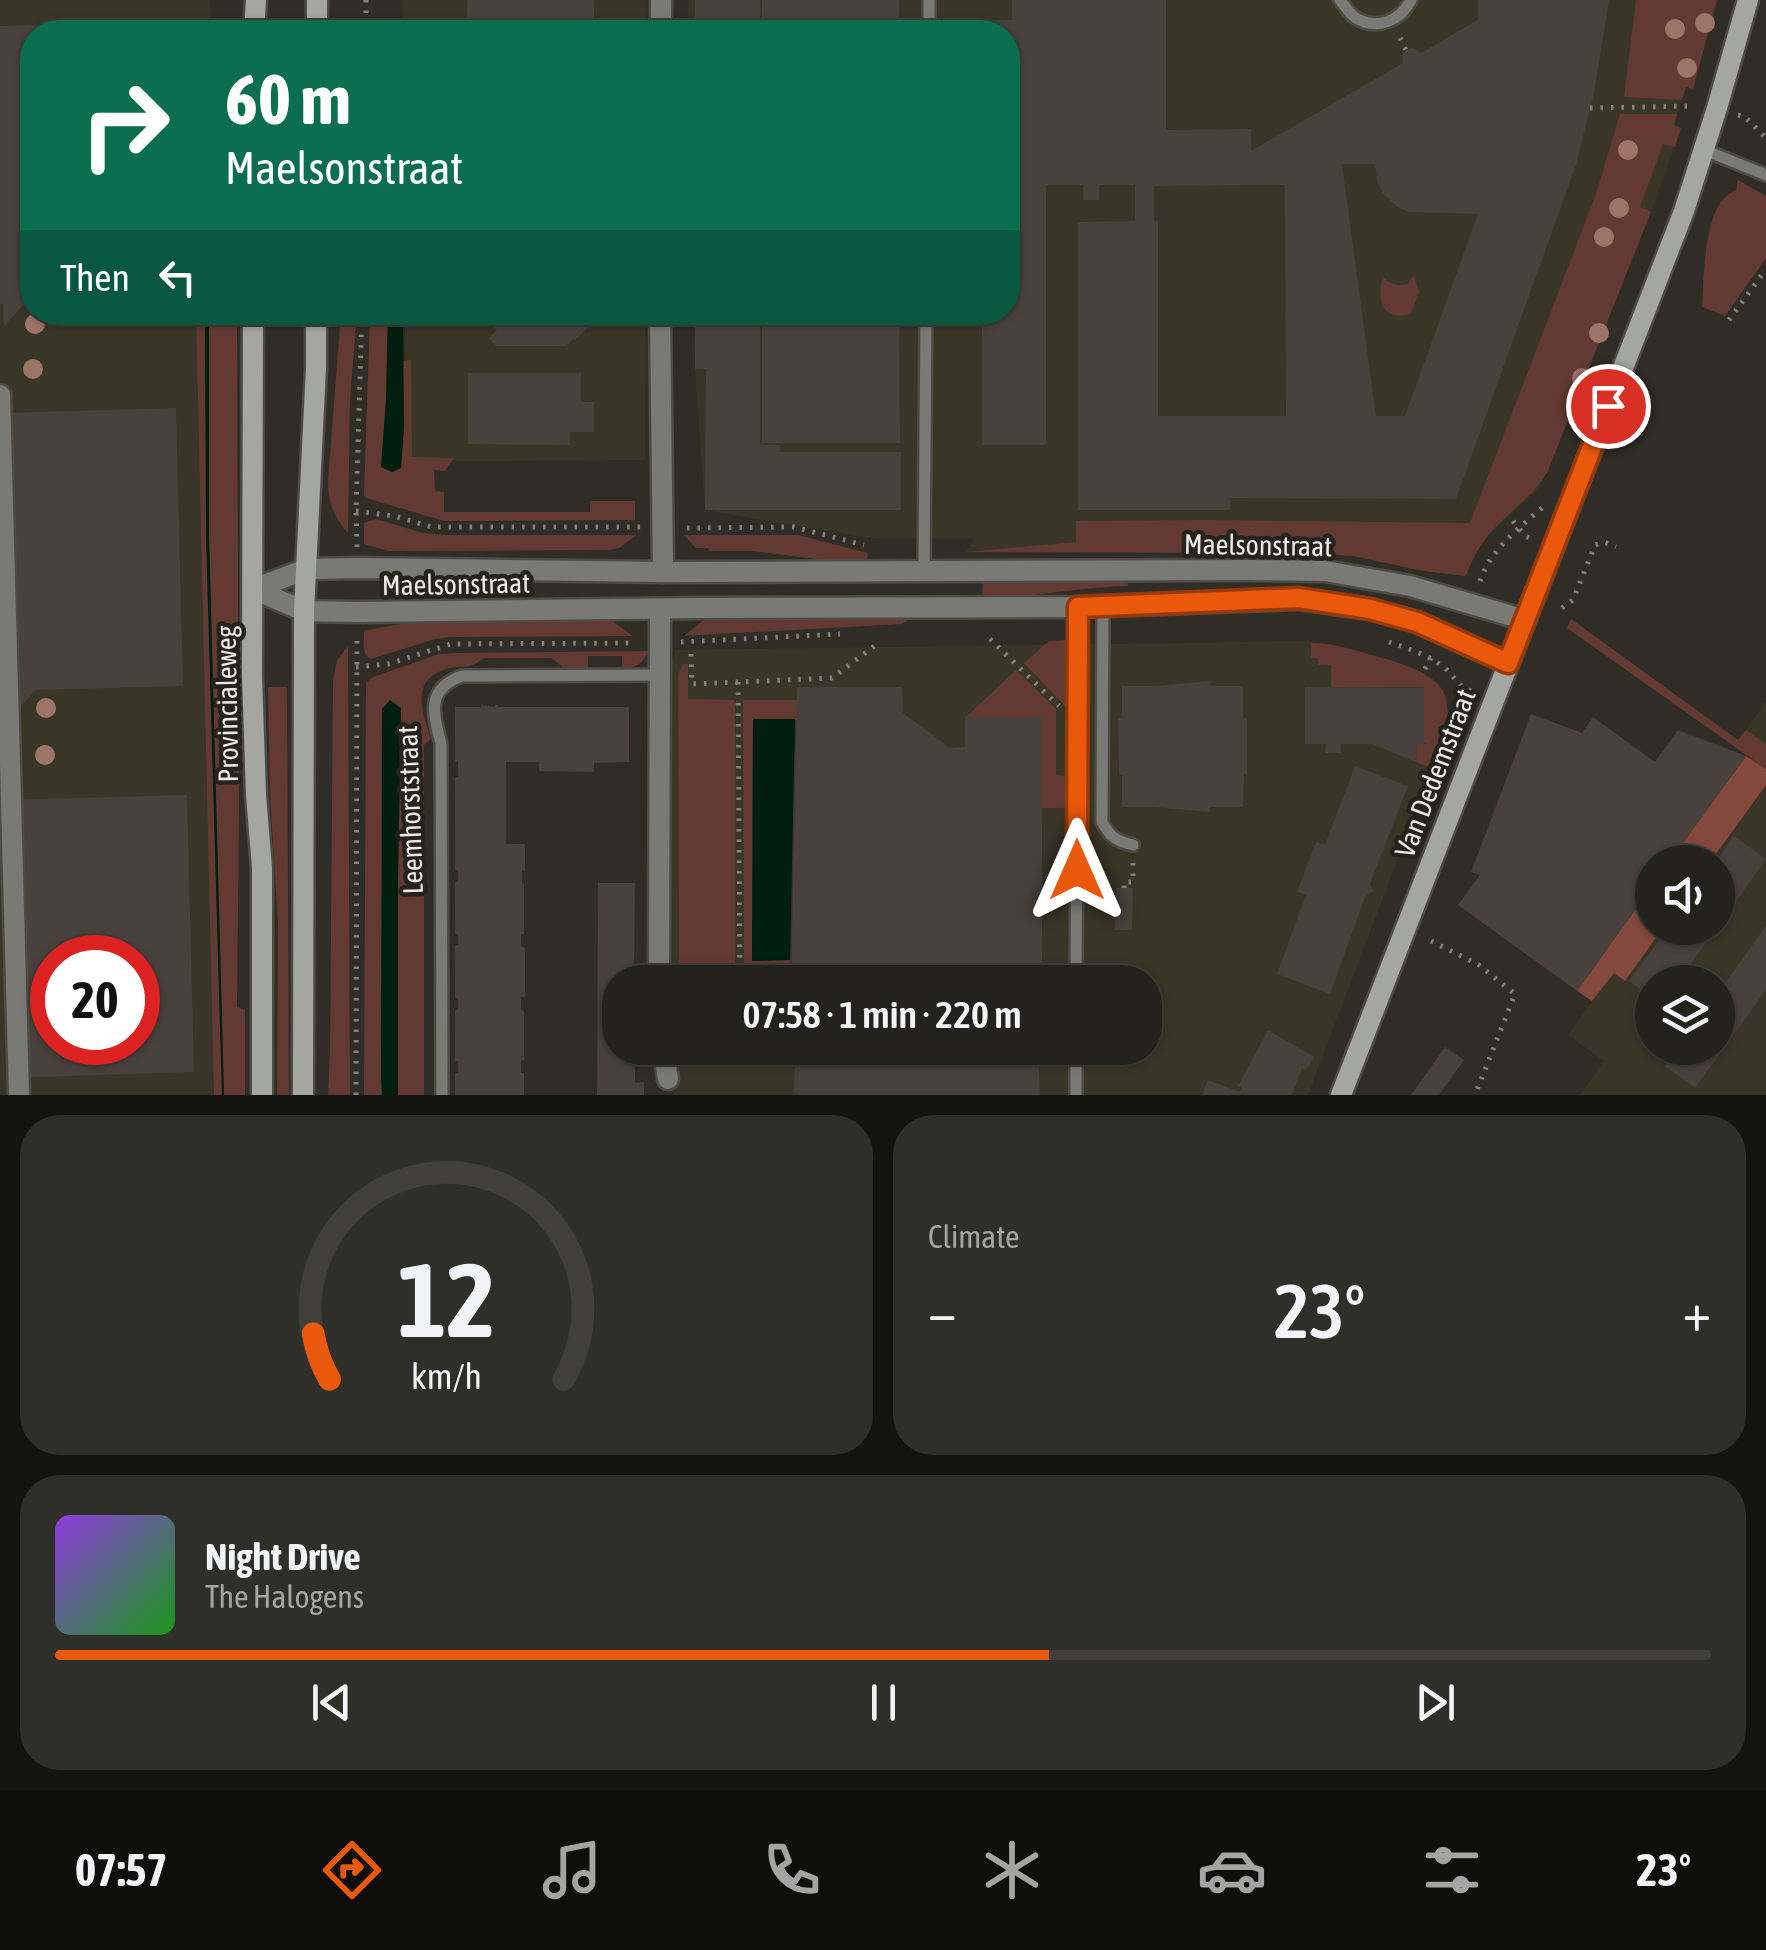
<!DOCTYPE html>
<html lang="en">
<head>
<meta charset="utf-8">
<style>
	:root { --surface:#23221c; --page:#2f2f29; --text:#f1f3f6; --muted:#a3a4a3; --line:#403f3b; --accent:#ea580c }
	body { margin:0; font-family:"Asap Condensed",sans-serif; background:var(--page); color:var(--text); height:100vh; display:flex; flex-direction:column; font-size:38px; white-space:nowrap }
	* { box-sizing:border-box; margin:0 }
	p { font-size:32px; color:var(--muted) }
	.icon { flex:none; width:55px; height:55px; fill:none; stroke:currentColor; stroke-width:2; stroke-linecap:round; stroke-linejoin:round }
	.map { position:relative; height:1095px; overflow:hidden }
	.panel { display:flex; flex-direction:column; gap:20px; padding:20px; background:#13130f; flex:1 }
	.panel>* { flex:none }
	.banner { position:absolute; left:20px; top:20px; width:1000px; height:305px; border-radius:40px; box-shadow:0 2px 8px #0004,0 0 0 2px var(--line); background:#0b6e4f; color:#fff; overflow:hidden }
	.buttons { position:absolute; left:1635px; top:845px; display:grid; gap:20px }
	.buttons a { display:grid; place-items:center; width:100px; height:100px; border-radius:50%; background:var(--surface); box-shadow:0 2px 8px #0004,0 0 0 2px var(--line); font-size:50px }
	.speed { position:absolute; left:30px; top:935px; display:flex; gap:20px; font-size:50px; font-weight:700; text-align:center }
	.speed>* { display:grid; place-content:center; width:130px; height:130px; border-radius:50%; background:var(--surface); box-shadow:0 2px 8px #0004,0 0 0 2px var(--line); line-height:1 }
	.speed .limit { border:15px solid #d22; background:#fff; color:#111 }
	.pin { position:absolute; display:grid; place-items:center; width:85px; height:85px; color:#fff; margin:-42px; border:5px solid #fff; border-radius:50%; box-shadow:0 2px 10px #0007 }
	.me { position:absolute; width:110px; margin:-55px; rotate:0deg; stroke-linejoin:round; filter:drop-shadow(0 0 8px #0008) }
	.turn { display:flex; align-items:center; gap:35px; height:210px; padding:0 40px; font-size:45px }
	.turn .icon { width:130px; height:130px; stroke-width:2.5 }
	.turn b { display:block; font-size:70px; line-height:85px }
	.then { display:flex; align-items:center; height:95px; padding:0 40px; background:#0003; gap:20px; font-size:38px }
	.big { font-size:75px; font-weight:600; line-height:1.1 }
	.panel .tile { flex:1; display:flex; flex-direction:column; justify-content:center; gap:15px; min-width:0; padding:0 35px; border-radius:40px; background:var(--page) }
	.panel .dial { align-items:center; gap:0 }
	.dial svg { height:260px; overflow:visible; fill:none; stroke:var(--line); stroke-width:7; stroke-linecap:round; text-anchor:middle }
	.dial text { fill:var(--text); stroke:none }
	.song { display:flex; align-items:center; gap:30px }
	.cover { width:120px; height:120px; border-radius:15px; background:linear-gradient(135deg,hsl(270 70% 55%),hsl(120 70% 35%)) }
	.played { height:10px; border-radius:5px; background:linear-gradient(90deg,var(--accent) 60%,var(--line) 60%) }
	.keys { display:flex; justify-content:space-around; direction:ltr }
	.heat { display:flex; justify-content:space-between; align-items:center; font-size:55px; direction:ltr }
	.panel .tiles { flex:1; display:grid; gap:20px; grid-template-columns:1fr 1fr }
	.tile:last-child { grid-column:span 2 }
	.trip { position:absolute; left:602px; top:965px; width:560px; height:100px; border-radius:40px; background:var(--surface); box-shadow:0 2px 8px #0004,0 0 0 2px var(--line); font-weight:600; line-height:100px; text-align:center }
	.tab-bar { display:flex; height:160px; justify-content:space-around; align-items:center; background:#0e0e0b; color:var(--muted) }
	.tab-bar .icon { width:70px; height:70px }
	.tab-bar .active { color:var(--accent) }
	.tab-bar b { font-size:45px; color:var(--text) }
	.map>svg:first-child { display:block }
	.built { fill:#393527; fill-rule:evenodd }
	.green { fill:#633a33 }
	.forest { fill:#85483d }
	.water { fill:#001f0e }
	.building { fill:#49413b; fill-rule:evenodd }
	.lines { fill:none; stroke-linecap:round; stroke-linejoin:round }
	.lane-casing { stroke:#4d4b44; stroke-width:16 }
	.street-casing { stroke:#4d4b44; stroke-width:25 }
	.secondary-casing { stroke:#4d4b44; stroke-width:25 }
	.path { stroke:#83817a; stroke-width:5; stroke-dasharray:2.5 8; stroke-linecap:butt }
	.lane { stroke:#797a76; stroke-width:11 }
	.street { stroke:#797a76; stroke-width:20 }
	.secondary { stroke:#a4a6a0; stroke-width:20 }
	.tree { fill:#9f7468 }
	.route-casing { stroke:#983908; stroke-width:25 }
	.route { stroke:#ea580c; stroke-width:18 }
	.labels { text-anchor:middle; stroke-width:9; stroke-linejoin:round; paint-order:stroke }
	.street-label { font-size:28px; fill:#ebeae4; stroke:#25231b }
</style>
</head>
<body>
<div class="map">
<svg width="1766" height="1095" viewBox="0 0 1766 1095">
	<rect width="100%" height="100%" fill="#2f2d25"/>
	<g class="built">
		<path d="M0,0H210V32H32V312L209,313L224,1095H0ZM52,958H138V1042H52Z"/>
		<path d="M402,0H646V32H403Z"/>
		<path d="M688,0H1717L1693,89L1686,87L1677,114L1674,125L1681,128L1651,212L1547,473L1537,490L1489,534L1475,554L1466,576L1353,556L1313,553L966,552L974,539L870,538L705,510L695,369L694,313L1008,312V32H688Z"/>
		<path d="M405,313H646L645,460L406,462Z"/>
		<path d="M1307,641L1407,666L1438,683L1447,705L1449,719L1446,732L1308,1095H674V1048H1145V982H673L670,668L676,650Z"/>
		<path d="M1766,702V1095H1580L1604,1061L1568,1035L1652,917V928H1718V862H1692L1761,765L1733,747ZM1652,982H1718V1048H1652Z"/>
	</g>
	<g class="green">
		<path d="M1636,0H1717L1693,89L1686,87L1682,100L1624,97Z"/>
		<path d="M1620,114H1677L1674,125L1681,128L1675,147L1663,144L1640,207L1651,212L1547,473C1532,497 1509,512 1490,533C1479,546 1472,560 1466,576L1423,571L1353,556L1313,553L966,552L1076,542V521L1203,520L1470,523L1596,194Z"/>
		<path d="M1738,180L1766,196V258L1725,316L1702,307C1704,279 1703,199 1736,191Z"/>
		<path d="M1413,275L1419,291L1411,314C1383,322 1376,301 1383,277C1391,285 1397,286 1408,284Z"/>
		<path d="M196,313H205L206,534L222,1095H214Z"/>
		<path d="M209,313H237L239,809L237,1007L245,1010V1095H224L209,535Z"/>
		<path d="M341,313H357L350,399L348,533C334,517 328,503 328,481Z"/>
		<path d="M370,313H388L386,401L381,467L395,469L401,467L403,361L411,360L412,457L454,458L445,471L434,470L435,491L444,492V512H590V501H635V520L444,521L366,498L364,495Z"/>
		<path d="M376,519L423,533L448,535H637L619,548L608,550L389,551L364,544V523Z"/>
		<path d="M684,535H798L868,553L866,564L851,563L752,551H709L708,548H696Z"/>
		<path d="M983,578L1127,579L1128,586C1079,587 1031,598 982,598Z"/>
		<path d="M908,614L907,621L902,624L684,636L707,617Z"/>
		<path d="M608,618L633,636L451,637L435,639L371,659C361,654 364,641 364,631C444,613 527,619 608,618Z"/>
		<path d="M1571,619L1738,740L1746,730L1766,744V769L1567,628Z"/>
		<path d="M1067,640V708L1024,663L1049,641Z"/>
		<path d="M1311,643C1334,643 1357,651 1379,657C1456,678 1459,698 1432,768L1416,762L1417,744H1427L1424,743V687H1331V665H1318V658H1311Z"/>
		<path d="M348,646L350,1095H328L330,1051L333,680L337,661Z"/>
		<path d="M648,651C644,663 635,669 622,668V656H588V669L564,668L551,658H484C468,671 463,664 446,669C409,681 423,713 431,739L424,745V1095H398V878L401,708L388,705L382,709V1095H364L366,683L373,677L439,654L455,653Z"/>
		<path d="M683,664H688V699L735,700V982H679L678,674Z"/>
		<path d="M1016,670L1056,709V775L1066,776V808H1042V717H966Z"/>
		<path d="M268,687H287L289,1095H277L278,924L270,795Z"/>
		<path d="M743,700H799L798,720H753L752,961L790,960V982H744Z"/>
	</g>
	<g class="forest">
		<path d="M1746,756L1766,769V785L1710,862H1669Z"/>
		<path d="M1652,886V928H1663L1625,981L1614,973L1592,1001L1577,991Z"/>
	</g>
	<g class="water">
		<path d="M205,313H209V535L224,1095H222L206,534Z"/>
		<path d="M388,313H403L404,428L401,468L392,472L381,467L386,401Z"/>
		<path d="M390,700L401,708L398,878V1095H382L381,1077L382,709Z"/>
		<path d="M753,719H795L790,960L752,961Z"/>
	</g>
	<g class="building">
		<path d="M467,0H594V24H578V32H492V25H467Z"/>
		<rect x="695" y="0" width="65" height="32"/>
		<rect x="762" y="0" width="137" height="32"/>
		<path d="M1012,0H1166V130L1251,129V151L1403,63L1402,55L1406,50L1413,48L1421,53L1476,21L1478,20V0H1609L1594,93L1576,165L1456,499L1230,498V510H1078V222L1135,221V185H1099V200H1083V185H1046V445H982V312H1008V32H983V20H1012ZM1342,164H1375L1377,180L1382,192L1397,207L1409,212L1478,214L1405,416H1376ZM1285,185L1286,416H1158V221H1154V186Z"/>
		<path d="M166,22V32H32V303H25L4,326L3,304H0V26Z"/>
		<path d="M475,312H584L593,322L575,340L573,339L566,346H496L489,338L497,330L490,324L488,326Z"/>
		<path d="M695,312H760V445H780V452H901V510H705L706,369H695Z"/>
		<path d="M762,312H899L900,443H762Z"/>
		<path d="M468,373H581V402H594V432H570V445L468,444Z"/>
		<path d="M176,408L183,686L36,690L14,713L0,413Z"/>
		<path d="M1211,681L1210,686H1243V718H1247V773L1244,775L1243,807H1210V812L1154,807H1122V775H1119L1118,718H1122V686H1154Z"/>
		<path d="M797,687H902L903,713L950,748L965,747V717H1042V982H791Z"/>
		<path d="M1305,687L1424,688V744H1417L1416,762L1372,744H1341V753H1325L1326,744H1305Z"/>
		<path d="M481,705L495,707V705H498V707H629V762L594,763V772L539,771V762H506V844H525V871L522,870V883L524,884V934H521V946L525,948V997H521V1009L524,1012V1060L521,1061V1073H524V1095H455V1073H458V1061H455V1010L458,1009V998H455V945H458V934H455V882H458V871L455,870V777H458V762H455V707H481Z"/>
		<path d="M1531,714L1582,733L1593,717L1655,762L1678,730L1746,756L1669,862H1652V886L1577,991L1458,905L1480,875L1471,872Z"/>
		<path d="M1355,766L1408,786L1370,884L1373,891L1365,897L1330,994L1277,974L1306,895L1297,892L1316,842L1325,845Z"/>
		<path d="M187,795L194,1072L8,1078L1,800ZM52,958H138V1042H52Z"/>
		<path d="M1734,836L1766,859L1718,927V862H1715Z"/>
		<path d="M598,883H635L634,982H620V1048H635V1083L644,1082V1095H597Z"/>
		<path d="M1116,888H1133L1132,930H1115Z"/>
		<path d="M1766,926V990L1695,1088L1665,1066L1678,1048H1718V993Z"/>
		<path d="M1668,928H1717L1677,982H1652V998L1629,981Z"/>
		<path d="M1268,1030L1314,1057L1306,1070L1302,1068L1292,1095H1202L1208,1080L1240,1092L1242,1088L1238,1086Z"/>
		<path d="M1445,1047L1464,1060L1439,1095H1411Z"/>
		<path d="M795,1048H1038L1040,1095H794Z"/>
	</g>
	<g class="lines">
		<defs>
			<g id="lane">
				<path d="M1340,0C1344,5 1350,15 1356,18C1378,31 1401,20 1411,0"/>
				<path d="M929,32V0"/>
				<path d="M1704,150L1766,175"/>
				<path d="M924,572L926,312"/>
				<path d="M1103,606L1102,822C1110,837 1116,841 1133,845"/>
				<path d="M1076,982L1078,607"/>
				<path d="M442,1095L441,743C432,713 427,688 462,676L660,675"/>
				<path d="M1076,1095V1048"/>
			</g>
			<g id="street">
				<path d="M661,32V0"/>
				<path d="M660,312L663,572"/>
				<path d="M0,395L19,1095"/>
				<path d="M253,589L307,569L357,568L663,572L1248,570L1325,571L1410,586L1525,620"/>
				<path d="M253,589L304,611L357,612L699,608L1078,607L1299,599L1370,609L1417,622L1508,663"/>
				<path d="M659,982L660,609"/>
				<path d="M663,1048L668,1079"/>
			</g>
			<g id="secondary">
				<path d="M254,32L256,0"/>
				<path d="M317,32V0"/>
				<path d="M253,312L252,676L256,795L262,868V1095"/>
				<path d="M303,1095L304,611L316,367V312"/>
				<path d="M1341,1095L1684,211L1717,108L1748,0"/>
			</g>
		</defs>
		<use href="#lane" class="lane-casing"/>
		<use href="#street" class="street-casing"/>
		<use href="#secondary" class="secondary-casing"/>
		<g class="path">
			<path d="M366,0V32"/>
			<path d="M1400,38L1406,50"/>
			<path d="M1590,108L1693,106"/>
			<path d="M1738,115L1744,116L1766,138"/>
			<path d="M1729,320L1766,269"/>
			<path d="M356,511L394,516L432,527H641"/>
			<path d="M1513,521L1525,536L1534,540"/>
			<path d="M687,528L794,527L864,545"/>
			<path d="M357,547L356,511L362,312"/>
			<path d="M1480,581C1491,549 1518,529 1543,507"/>
			<path d="M1562,608L1573,600L1595,545L1604,542L1616,547"/>
			<path d="M990,639L1059,706"/>
			<path d="M681,642L840,634"/>
			<path d="M1389,642C1409,649 1432,656 1448,671C1458,681 1457,686 1472,691"/>
			<path d="M691,654L692,684L832,678L877,644"/>
			<path d="M356,667L388,664L451,644L635,643"/>
			<path d="M1425,669L1431,658"/>
			<path d="M738,682L740,982"/>
			<path d="M1459,686L1461,715"/>
			<path d="M1124,888V882H1133V863"/>
			<path d="M1431,941L1479,965L1515,994L1475,1095"/>
			<path d="M356,1095L357,633"/>
		</g>
		<use href="#lane" class="lane"/>
		<use href="#street" class="street"/>
		<use href="#secondary" class="secondary"/>
	</g>
	<g class="tree">
		<circle cx="1705" cy="23" r="10"/>
		<circle cx="1675" cy="29" r="10"/>
		<circle cx="1687" cy="68" r="10"/>
		<circle cx="1628" cy="150" r="10"/>
		<circle cx="1619" cy="208" r="10"/>
		<circle cx="1604" cy="237" r="10"/>
		<circle cx="35" cy="324" r="10"/>
		<circle cx="1599" cy="333" r="10"/>
		<circle cx="33" cy="369" r="10"/>
		<circle cx="1582" cy="378" r="10"/>
		<circle cx="46" cy="708" r="10"/>
		<circle cx="45" cy="755" r="10"/>
	</g>
	<g class="lines">
		<defs>
			<path id="route" d="M1077,870L1078,607L1299,598L1370,609L1417,622L1508,663L1608,406"/>
		</defs>
		<use href="#route" class="route-casing"/>
		<use href="#route" class="route"/>
	</g>
	<g class="labels">
		<g class="street-label">
			<text transform="translate(1258 545) rotate(1)" y="10">Maelsonstraat</text>
			<text transform="translate(456 584) rotate(-1)" y="10">Maelsonstraat</text>
			<text transform="translate(227 704) rotate(-91)" y="10">Provincialeweg</text>
			<text transform="translate(1435 773) rotate(-69)" y="10">Van Dedemstraat</text>
			<text transform="translate(410 810) rotate(-92)" y="10">Leemhorststraat</text>
		</g>
	</g>
</svg>
<div class="buttons">
<a><svg class="icon" aria-label="sound" viewBox="0 0 24 24"><path d="M4 9h4l5-4v14l-5-4H4zM17 9q2 3 0 6"/></svg></a>
<a><svg class="icon" aria-label="layers" viewBox="0 0 24 24"><path d="M12 4l9 5-9 5-9-5zM3 14l9 5 9-5"/></svg></a>
</div>
<div class="speed"><div class="limit">20</div></div>
<div class="pin" style="left:1608px;top:406px;background:#d93025"><svg class="icon" aria-label="arrive" viewBox="0 0 24 24"><path d="M6 21V4h12l-3 4 3 4H6"/></svg></div>
<svg class="me" style="left:1077px;top:870px" viewBox="-20 -20 40 40"><path d="M0-17L14 15 0 8-14 15z" fill="#ea580c" stroke="#fff" stroke-width="4"/></svg>
<div class="trip">07:58 · 1 min · 220 m</div>
<div class="banner">
<div class="turn"><svg class="icon" aria-label="right" viewBox="0 0 24 24"><path d="M7 20v-9h11M14 6l5 5-5 5"/></svg><div><b>60 m</b>Maelsonstraat</div></div>
<div class="then">Then<svg class="icon" aria-label="left" viewBox="0 0 24 24"><path d="M17 20v-9H6M10 6l-5 5 5 5"/></svg></div>
</div>
</div>
<section class="panel">
<div class="tiles">
<div class="tile dial"><svg viewBox="0 0 100 80">
<path d="M14 69A42 42 0 1 1 86 69"/>
<path d="M14 69A42 42 0 0 1 9 55" stroke="#ea580c"/>
<text x="50" y="56" font-size="32" font-weight="700">12</text>
<text x="50" y="72" font-size="11">km/h</text>
</svg></div>
<div class="tile"><p>Climate</p>
<div class="heat"><a>−</a><b class="big">23°</b><a>+</a></div>
</div>
<div class="tile">
<div class="song"><i class="cover"></i><div><b>Night Drive</b><p>The Halogens</p></div></div>
<div class="played"></div>
<div class="keys"><svg class="icon" aria-label="previous" viewBox="0 0 24 24"><path d="M18 5L8 12l10 7zM5 5v14"/></svg><svg class="icon" aria-label="pause" viewBox="0 0 24 24"><path d="M8 5v14M16 5v14"/></svg><svg class="icon" aria-label="next" viewBox="0 0 24 24"><path d="M6 5l10 7-10 7zM19 5v14"/></svg></div>
</div>
</div>
</section>
<nav class="tab-bar">
<b>07:57</b>
<svg class="icon active" aria-label="directions" viewBox="0 0 24 24"><path d="M12 3l9 9-9 9-9-9zM9 14v-3h6M13 9l2 2-2 2"/></svg>
<svg class="icon" aria-label="music" viewBox="0 0 24 24"><path d="M9 18V5l10-2v13"/><circle cx="6" cy="18" r="3"/><circle cx="16" cy="16" r="3"/></svg>
<svg class="icon" aria-label="phone" viewBox="0 0 24 24"><path d="M5 4h4l2 5-3 2q2 4 5 5l2-3 5 2v4C11 20 4 13 5 4z"/></svg>
<svg class="icon" aria-label="climate" viewBox="0 0 24 24"><path d="M12 3v18M4 7l16 10M4 17L20 7"/></svg>
<svg class="icon" aria-label="car" viewBox="0 0 24 24"><path d="M5 17H2v-5l4-1 3-4h7l3 4 3 1v5h-3M9 17h6M6 11h13"/><circle cx="7" cy="17" r="2"/><circle cx="17" cy="17" r="2"/></svg>
<svg class="icon" aria-label="filters" viewBox="0 0 24 24"><path d="M4 7h16M4 17h16"/><circle cx="9" cy="7" r="2"/><circle cx="15" cy="17" r="2"/></svg>
<b>23°</b>
</nav>
</body>
</html>
